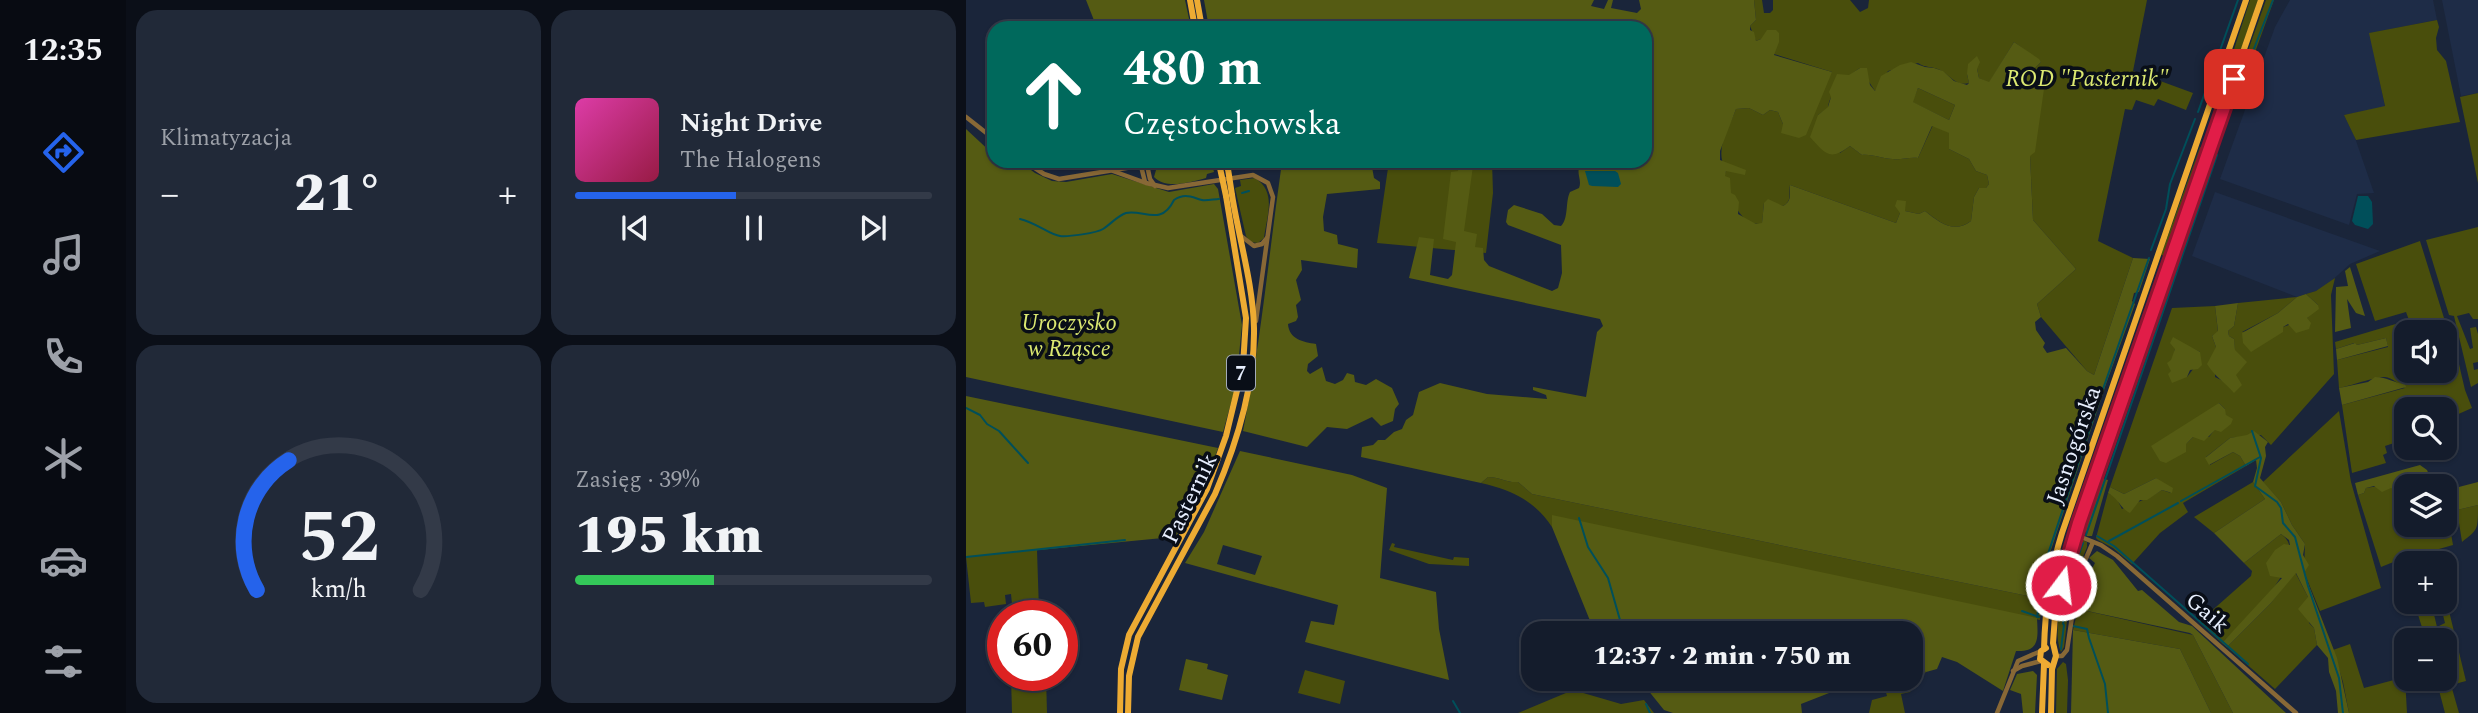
<!DOCTYPE html>
<html lang="pl">
<head>
<meta charset="utf-8">
<style>
	:root { --surface:#141c2c; --page:#212938; --text:#f1f3f6; --muted:#9da1a9; --line:#333a48; --accent:#2563eb }
	body { margin:0; font-family:Spectral,serif; background:var(--page); color:var(--text); height:100vh; display:flex; flex-direction:column; font-size:26px; white-space:nowrap }
	* { box-sizing:border-box; margin:0 }
	p { font-size:23px; color:var(--muted) }
	.icon { flex:none; width:38px; height:38px; fill:none; stroke:currentColor; stroke-width:2; stroke-linecap:round; stroke-linejoin:round }
	.map { position:relative; flex:1; overflow:hidden }
	.side { display:flex; flex-direction:column; gap:10px; padding:10px; background:#0b0f18; width:840px }
	.side>* { flex:none }
	.banner { position:absolute; left:21px; top:21px; width:665px; height:147px; border-radius:21px; box-shadow:0 2px 5px #0004,0 0 0 2px var(--line); background:#00695c; color:#fff; overflow:hidden }
	.fabs { position:absolute; left:1428px; top:320px; display:grid; gap:14px }
	.fabs a { display:grid; place-items:center; width:63px; height:63px; border-radius:14px; background:var(--surface); box-shadow:0 2px 5px #0004,0 0 0 2px var(--line); font-size:35px }
	.speed { position:absolute; left:21px; top:600px; display:flex; gap:14px; font-size:35px; font-weight:700; text-align:center }
	.speed>* { display:grid; place-content:center; width:91px; height:91px; border-radius:50%; background:var(--surface); box-shadow:0 2px 5px #0004,0 0 0 2px var(--line); line-height:1 }
	.speed .limit { border:10px solid #d22; background:#fff; color:#111 }
	.pin { position:absolute; display:grid; place-items:center; width:60px; height:60px; color:#fff; margin:-30px; border-radius:14px; box-shadow:0 4px 10px #0006 }
	.me { position:absolute; width:77px; margin:-38px; rotate:15deg; stroke-linejoin:round; filter:drop-shadow(0 0 5px #0008) }
	.turn { display:flex; align-items:center; gap:24px; height:147px; padding:0 21px; font-size:32px }
	.turn .icon { width:91px; height:91px; stroke-width:2.5 }
	.turn b { display:block; font-size:49px; line-height:60px }
	.big { font-size:52px; font-weight:800; line-height:1.1 }
	.side .tile { flex:1; display:flex; flex-direction:column; justify-content:center; gap:10px; min-width:0; padding:0 24px; border-radius:21px; background:var(--page) }
	.side .dial { align-items:center; gap:0 }
	.dial svg { height:182px; overflow:visible; fill:none; stroke:var(--line); stroke-width:7; stroke-linecap:round; text-anchor:middle }
	.dial text { fill:var(--text); stroke:none }
	.song { display:flex; align-items:center; gap:21px }
	.cover { width:84px; height:84px; border-radius:10px; background:linear-gradient(135deg,hsl(320 70% 55%),hsl(340 70% 35%)) }
	.played { height:7px; border-radius:4px; background:linear-gradient(90deg,var(--accent) 45%,var(--line) 45%) }
	.keys { display:flex; justify-content:space-around; direction:ltr }
	.heat { display:flex; justify-content:space-between; align-items:center; font-size:38px; direction:ltr }
	.charge { height:10px; border-radius:5px; background:linear-gradient(90deg,#34c759 39%,var(--line) 0) }
	.side .tiles { flex:1; display:grid; gap:10px; grid-template-columns:repeat(2,1fr) }
	.trip { position:absolute; left:555px; top:621px; width:402px; height:70px; border-radius:21px; background:var(--surface); box-shadow:0 2px 5px #0004,0 0 0 2px var(--line); font-weight:800; line-height:70px; text-align:center }
	main { display:flex; flex:1; min-height:0 }
	.menu { display:flex; flex-direction:column; width:126px; justify-content:space-around; align-items:center; background:#080b12; color:var(--muted) }
	.menu .icon { width:49px; height:49px }
	.menu .current { color:var(--accent) }
	.menu b { font-size:32px; color:var(--text) }
	.map>svg:first-child { display:block }
	.built { fill:#1e2c47 }
	.green { fill:#494e0c; fill-rule:evenodd }
	.forest { fill:#555b13; fill-rule:evenodd }
	.water { fill:#004f5a }
	.lines { fill:none; stroke-linecap:round; stroke-linejoin:round }
	.stream { stroke:#004f5a; stroke-width:2 }
	.minor { stroke:#886836; stroke-width:4.5 }
	.major { stroke:#edab33; stroke-width:6 }
	.major-bridge { stroke:#edab33; stroke-width:6 }
	.route-casing { stroke:#92132f; stroke-width:18 }
	.route { stroke:#e11d48; stroke-width:12 }
	.labels { text-anchor:middle; stroke-width:7; stroke-linejoin:round; paint-order:stroke }
	.shield { fill:#090e17; stroke:#a4acb9; stroke-width:2 }
	.shield-label { font-size:21px; font-weight:bold; fill:#e7effe }
	.park-label { font-size:23px; font-style:italic; fill:#dce971; stroke:#090e17 }
	.street-label { font-size:23px; fill:#e7effe; stroke:#090e17 }
</style>
</head>
<body>
<main>
<nav class="menu">
<b>12:35</b>
<svg class="icon current" aria-label="directions" viewBox="0 0 24 24"><path d="M12 3l9 9-9 9-9-9zM9 14v-3h6M13 9l2 2-2 2"/></svg>
<svg class="icon" aria-label="music" viewBox="0 0 24 24"><path d="M9 18V5l10-2v13"/><circle cx="6" cy="18" r="3"/><circle cx="16" cy="16" r="3"/></svg>
<svg class="icon" aria-label="phone" viewBox="0 0 24 24"><path d="M5 4h4l2 5-3 2q2 4 5 5l2-3 5 2v4C11 20 4 13 5 4z"/></svg>
<svg class="icon" aria-label="climate" viewBox="0 0 24 24"><path d="M12 3v18M4 7l16 10M4 17L20 7"/></svg>
<svg class="icon" aria-label="car" viewBox="0 0 24 24"><path d="M5 17H2v-5l4-1 3-4h7l3 4 3 1v5h-3M9 17h6M6 11h13"/><circle cx="7" cy="17" r="2"/><circle cx="17" cy="17" r="2"/></svg>
<svg class="icon" aria-label="filters" viewBox="0 0 24 24"><path d="M4 7h16M4 17h16"/><circle cx="9" cy="7" r="2"/><circle cx="15" cy="17" r="2"/></svg>
</nav>
<section class="side">
<div class="tiles">
<div class="tile"><p>Klimatyzacja</p>
<div class="heat"><a>−</a><b class="big">21°</b><a>+</a></div>
</div>
<div class="tile">
<div class="song"><i class="cover"></i><div><b>Night Drive</b><p>The Halogens</p></div></div>
<div class="played"></div>
<div class="keys"><svg class="icon" aria-label="previous" viewBox="0 0 24 24"><path d="M18 5L8 12l10 7zM5 5v14"/></svg><svg class="icon" aria-label="pause" viewBox="0 0 24 24"><path d="M8 5v14M16 5v14"/></svg><svg class="icon" aria-label="next" viewBox="0 0 24 24"><path d="M6 5l10 7-10 7zM19 5v14"/></svg></div>
</div>
<div class="tile dial"><svg viewBox="0 0 100 80">
<path d="M14 69A42 42 0 1 1 86 69"/>
<path d="M14 69A42 42 0 0 1 28 12" stroke="#2563eb"/>
<text x="50" y="56" font-size="32" font-weight="700">52</text>
<text x="50" y="72" font-size="11">km/h</text>
</svg></div>
<div class="tile"><p>Zasięg · 39%</p><b class="big">195 km</b><div class="charge"></div></div>
</div>
</section>
<div class="map">
<svg width="1512" height="713" viewBox="0 0 1512 713">
	<rect width="100%" height="100%" fill="#1a253a"/>
	<g class="built">
		<path d="M1324,0H1467L1471,20L1404,33L1419,107L1378,115L1388,135L1408,193L1391,194L1383,225L1254,179L1309,27Z"/>
		<path d="M1476,0H1512V93L1495,96Z"/>
		<path d="M1249,192L1414,251L1384,264L1361,285L1350,291L1331,297L1226,256Z"/>
	</g>
	<g class="green">
		<path d="M788,0H796L798,13H804L807,10V0H884L894,12L902,8L903,0H1181L1167,71L1227,93L1220,110L1192,99L1188,106L1170,100L1166,110L1159,109L1132,241L1167,258L1128,375L1121,371L1075,317L1071,304L1110,269L1067,220L1064,156L1067,70L1075,62L1048,42L1023,83L1013,78L1011,69L1001,74L1003,83C990,87 984,75 974,70C966,66 959,68 952,63L922,71L909,91L894,68C882,76 863,92 862,108L852,115L874,153L884,146L896,155C907,154 916,159 927,159C935,160 943,157 952,158L967,125L984,133L983,149L1003,159L1010,171L1021,175L1023,184L1020,188H1013L1008,197L1005,221C987,234 975,223 959,211L953,214L939,211L934,213L930,223L824,185C822,194 827,200 817,206L798,203L796,224C771,226 765,194 758,176L760,171C748,149 762,130 770,109L783,108L797,115L804,110L812,112L817,124L866,72L808,54L795,39L790,41L784,26L790,20Z"/>
		<path d="M1284,0H1292L1247,131L1242,129Z"/>
		<path d="M1300,0H1308L1279,80L1274,83L1271,90L1272,79Z"/>
		<path d="M1471,20L1473,27L1470,38L1471,50L1480,61L1494,122L1390,140L1378,115L1419,106L1403,33Z"/>
		<path d="M952,88L989,105L983,120L946,102Z"/>
		<path d="M1512,93V183L1494,97Z"/>
		<path d="M1234,147L1238,148L1239,152L1204,254L1199,256L1195,255Z"/>
		<path d="M414,161H526L527,193L520,253L411,243L422,168V161Z"/>
		<path d="M289,178C311,192 301,215 298,238L292,243L284,242L280,236L269,188L275,186L274,180Z"/>
		<path d="M1512,227V319H1507L1503,313L1491,316L1504,349L1507,348L1504,328L1510,327L1512,334V362L1507,363L1508,370L1512,369V383L1505,387L1488,316L1483,315L1460,240Z"/>
		<path d="M1454,241L1478,318L1483,321L1499,390L1506,408L1479,420V410H1440V448L1434,441L1419,446L1421,453L1417,455L1420,463L1386,473L1376,405L1439,388C1433,384 1426,378 1419,377C1411,376 1384,386 1373,388L1371,360L1422,347L1420,338L1391,345L1388,343L1370,349L1369,342L1443,320L1440,312L1409,321L1390,264ZM1440,332H1479V371H1440Z"/>
		<path d="M1369,278L1365,295L1368,374L1305,445L1295,435L1264,438L1240,457L1244,465L1267,452L1274,456L1280,466L1217,503L1222,512L1194,533L1166,564L1147,548L1132,540L1130,538L1142,493L1150,497L1156,509C1170,502 1183,499 1196,490L1205,493L1190,478L1158,494L1144,487L1206,308L1249,306L1252,332L1246,336L1250,347L1249,377L1259,382L1270,375L1268,339L1263,336L1262,331L1268,326L1272,303L1331,297L1312,313L1276,332L1317,327L1341,318L1352,305L1340,294L1350,291ZM1217,344L1234,352L1228,368L1221,377L1205,371L1209,349ZM1253,403L1259,409L1258,412L1260,415L1243,437H1227L1220,444Z"/>
		<path d="M1373,411L1385,482L1415,588L1354,611L1338,572L1339,544L1326,525L1315,502L1297,482Z"/>
		<path d="M522,477C533,477 541,483 552,482L566,494L1076,599L1074,620L586,516V527C568,500 545,490 515,483Z"/>
		<path d="M1287,482L1299,499L1248,533L1228,517Z"/>
		<path d="M1436,485L1441,486L1440,525H1479V499L1487,545L1466,551L1450,559L1452,563L1435,559L1415,567L1392,495L1398,493L1400,488C1412,485 1424,488 1436,485Z"/>
		<path d="M1512,505C1512,531 1512,529 1496,542L1491,510Z"/>
		<path d="M1315,534C1350,559 1274,624 1256,643L1233,622L1285,576L1286,571L1278,563Z"/>
		<path d="M1116,540L1121,542V547L1110,574L1103,604L1098,647L1095,652C1084,627 1103,572 1110,546Z"/>
		<path d="M426,543L429,544L428,547L487,560L488,557L503,558V566L463,564L423,550Z"/>
		<path d="M71,550L73,611L47,614L45,594L39,595L40,604L19,607L18,602L5,603L0,557Z"/>
		<path d="M1329,572L1342,597L1343,623L1348,628L1351,645L1309,689L1261,647L1305,603Z"/>
		<path d="M1448,602H1465L1471,627L1479,623L1476,611H1483L1500,681L1485,685L1493,713H1479L1470,679H1479V640H1460Z"/>
		<path d="M1112,609L1227,635L1267,713H1245L1214,649L1107,630Z"/>
		<path d="M1384,644L1398,688L1439,677L1441,713H1383L1377,682L1367,650Z"/>
		<path d="M1097,662L1100,664L1102,680L1101,713H1090L1091,669Z"/>
		<path d="M945,666L960,672L949,682L944,692L935,694L939,713H903L906,700L921,696L916,679H945Z"/>
		<path d="M339,670L379,681L374,704L332,693Z"/>
		<path d="M45,676H80L81,713H46Z"/>
		<path d="M607,690L655,704L678,700L688,713H552Z"/>
	</g>
	<g class="forest">
		<path d="M120,0H219L225,28H131Z"/>
		<path d="M238,0H628L625,6L638,9L642,0H647L645,8L671,13L675,9L673,0H788L790,20L784,26V30L788,32L790,41L795,39L801,30H810L813,33V42L808,55L866,72L840,135L833,138L815,133L817,124L812,112L804,110L797,115L783,108L770,109L754,151V160L780,170L779,175L760,171L759,176L764,178L765,193L769,195L773,202L772,214L790,224L796,223L798,203L802,199L817,206C827,200 823,194 824,185L930,223L934,213L929,206L931,200L940,201L939,211L953,214L959,211C974,223 988,234 1005,221L1008,197L1013,188H1020L1023,184L1021,175L1010,171L1003,159L983,149V133L966,126L952,158C943,157 935,160 927,159C916,159 907,154 896,155L884,146C863,162 859,153 844,137L852,115L862,107L865,97L863,92L871,74L883,75L894,68H901L904,85L909,91L915,76L934,65L945,62L959,67L968,68L977,71L988,81L1001,85L1003,83L1001,74L1002,64L1011,56L1014,62L1011,69L1013,78L1023,82L1048,42L1073,59L1075,62L1067,70L1079,82L1069,152L1064,156L1067,220L1110,269L1071,304L1075,317L1069,322L1070,330L1079,343L1077,347L1081,353L1100,348L1121,371L1128,375L1167,258L1184,259L1173,292L1168,293L1166,301L1169,304L1140,384L1084,553L1076,599L566,494L552,482C541,483 533,477 522,477L515,483L395,457L396,447L407,445L412,440H419L428,432L436,429L440,420L447,415L453,392L474,383L521,394L581,399L580,395L567,390V387L620,397L631,332L637,326L634,319L443,278L453,237L468,239L464,275L482,279L486,275L490,242L477,239L485,172L492,171L493,165L507,166L498,231L511,234L509,247L517,248L518,260L523,266L586,291L592,288L596,273L595,245L542,225L540,222L542,210L548,205L576,214L588,225L595,226C603,218 599,202 604,192L613,188C616,181 611,175 613,168L630,167V161H679V28H243ZM952,88L989,105L983,120L947,102Z"/>
		<path d="M0,129L28,155V161H53L69,173L86,181L100,182L146,174L203,192L248,184L252,189L276,325L270,385L257,432L0,377Z"/>
		<path d="M231,161H245L248,172L241,174L240,178C225,182 200,190 188,177L190,170L195,168Z"/>
		<path d="M340,161L344,163L406,167L408,178L414,182V189L361,194L357,217L358,231L371,235L372,244L392,249L391,268L335,260L336,270L330,280L335,300L330,305L332,317L330,321L322,324C323,339 337,342 350,344L352,356L342,364L341,371L344,374L356,367L360,381L369,384L377,380L381,373L388,375L389,382L400,385L410,379L426,388L433,404L429,409L427,421L415,426L406,417L381,429L361,427L341,447L277,431C295,343 303,252 316,162Z"/>
		<path d="M1384,267L1399,316L1390,313L1381,299L1385,328L1369,332L1370,287L1382,286L1379,271Z"/>
		<path d="M1340,294L1352,305L1353,309L1341,318L1345,323L1343,329L1330,333L1322,324L1317,327V332L1285,352L1277,343L1276,333L1312,313L1331,297Z"/>
		<path d="M1272,303L1268,326L1262,331L1263,336L1268,339L1269,350L1281,362L1270,375L1276,385L1268,393C1259,382 1249,377 1241,364L1250,347L1246,336L1252,331L1249,306Z"/>
		<path d="M1207,337L1234,352L1236,365L1232,369L1224,370L1221,377L1206,383L1202,374L1205,371L1201,363L1205,360L1209,349L1204,343Z"/>
		<path d="M1420,338L1422,346L1371,360L1370,349L1389,343L1391,345Z"/>
		<path d="M1409,377C1422,377 1427,383 1439,384L1440,387L1376,405L1373,388L1402,382Z"/>
		<path d="M0,396L252,448C243,472 230,525 207,537L0,557Z"/>
		<path d="M1253,403L1259,409L1260,415L1267,419L1265,424L1255,432L1249,430L1238,441L1227,437L1220,444V452L1200,463L1194,461L1185,446Z"/>
		<path d="M1288,431L1302,442L1299,447L1300,456L1294,478L1315,502L1326,525L1339,544L1337,555L1343,565L1338,573L1371,658L1383,713H1372L1370,691L1363,672L1362,658L1351,645L1348,628L1332,609L1342,597L1330,573L1305,603L1261,647L1256,643L1316,578L1304,576L1300,563L1309,550L1318,544L1324,545L1323,540L1315,534L1278,563L1248,533L1299,499L1287,482L1291,468L1290,460L1280,466L1274,456L1267,452L1243,465L1239,458L1264,438L1281,435Z"/>
		<path d="M274,451L386,475L421,488L414,578L470,592L473,629L483,680L339,642L345,621L368,625L372,605L219,563L238,532ZM257,545L296,556L289,575L251,564Z"/>
		<path d="M1454,465L1461,470L1464,477L1460,480L1462,486L1436,485L1430,490L1425,488L1416,492L1408,486L1400,488L1398,493L1392,495L1389,483Z"/>
		<path d="M1134,478L1142,480L1126,536H1121L1118,528Z"/>
		<path d="M1190,478L1207,488L1206,493L1196,490L1181,500H1174L1164,513C1154,508 1152,498 1142,493L1144,487L1158,494Z"/>
		<path d="M1512,482V505L1491,510L1489,488Z"/>
		<path d="M586,515L1071,618C1072,638 1074,652 1050,651L1037,691L991,662L976,657L971,669L960,672L945,666V634L629,633L586,527Z"/>
		<path d="M1131,551L1147,560L1172,591L1176,590L1213,622L1226,626L1320,713H1267L1227,635L1224,633L1112,609L1115,588L1121,587V578L1129,563L1123,558Z"/>
		<path d="M1107,630L1214,649L1245,713H1105Z"/>
		<path d="M220,659L242,664L241,669L262,675L256,700L213,690Z"/>
		<path d="M1067,671L1071,675L1069,713H1057L1055,694L1044,690L1051,674Z"/>
		<path d="M673,679H881V686L835,704L836,713H707L698,710Z"/>
	</g>
	<g class="water">
		<path d="M619,171H649L652,173L655,184L652,187L626,186L623,185Z"/>
		<path d="M1392,196H1402L1406,202L1407,224L1402,229L1389,225L1386,221Z"/>
	</g>
	<g class="lines">
		<g class="stream">
			<path d="M1280,69L1307,0"/>
			<path d="M1232,112L1272,0"/>
			<path d="M276,193L283,191"/>
			<path d="M54,219C69,222 84,235 94,236C102,237 131,233 137,229C145,224 151,216 160,213C177,209 195,227 208,200C219,193 225,197 236,200C240,201 249,199 253,199"/>
			<path d="M1185,250L1200,209L1204,184L1229,119"/>
			<path d="M1137,389L1183,258"/>
			<path d="M0,408L14,415L21,424L33,431L62,463"/>
			<path d="M1286,431L1295,458L1289,486L1311,502L1315,508L1317,523L1329,537L1342,586L1373,678L1377,713"/>
			<path d="M1215,501L1294,457"/>
			<path d="M613,518L622,547L642,578L658,634"/>
			<path d="M1120,535L1251,155"/>
			<path d="M1131,536L1148,546L1282,664"/>
			<path d="M1143,541L1212,503"/>
			<path d="M0,557L159,540"/>
			<path d="M1056,611L1073,617"/>
			<path d="M1071,617L1082,554L1135,395"/>
			<path d="M1097,624L1106,573L1117,543"/>
			<path d="M1107,626L1121,629L1123,638L1139,684L1142,713"/>
			<path d="M1095,649L1098,625"/>
			<path d="M487,701L494,713"/>
			<path d="M680,704L684,713"/>
		</g>
		<g class="minor">
			<path d="M0,117L28,139"/>
			<path d="M58,161L78,174L93,179L203,161"/>
			<path d="M181,165L184,179L189,186"/>
			<path d="M175,166L179,182"/>
			<path d="M147,171L180,183L202,188L287,175L302,183L307,197L290,321"/>
			<path d="M275,236L288,246L296,244L301,238"/>
			<path d="M1110,535L1135,545L1151,556L1330,713"/>
			<path d="M1090,656H1096L1101,650L1112,577L1127,542"/>
			<path d="M1047,671L1056,666L1075,661"/>
			<path d="M1031,713L1052,661L1075,651"/>
		</g>
		<g class="major">
			<path d="M224,0L229,28"/>
			<path d="M231,0L236,28"/>
			<path d="M260,161L262,169"/>
			<path d="M1080,648L1075,651L1074,659L1082,665"/>
			<path d="M1078,649C1079,609 1084,571 1096,533L1280,0"/>
			<path d="M154,713L155,669L163,635L241,489L260,436L277,366L280,318L260,196"/>
			<path d="M162,713L163,676L172,637L249,494C271,443 289,384 288,328C287,284 273,239 266,195"/>
			<path d="M1076,713L1078,664"/>
			<path d="M1085,713L1086,669L1090,656L1087,643L1089,616L1103,555L1295,0"/>
		</g>
		<g class="major-bridge">
			<path d="M254,168L260,196"/>
			<path d="M262,169L266,195"/>
		</g>
	</g>
	<g class="lines">
		<defs>
			<path id="route" d="M1095,585L1113,523L1268,79"/>
		</defs>
		<use href="#route" class="route-casing"/>
		<use href="#route" class="route"/>
	</g>
	<g class="labels">
		<rect class="shield" x="261" y="355.5" width="28" height="35" rx="5"/>
		<g class="shield-label">
			<text x="275" y="380">7</text>
		</g>
		<g class="park-label">
			<text x="1121" y="86">ROD "Pasternik"</text>
			<text x="103" y="330">Uroczysko<tspan x="103" dy="26">w Rząsce</tspan></text>
		</g>
		<g class="street-label">
			<text transform="translate(1107 445) rotate(-71)" y="8">Jasnogórska</text>
			<text transform="translate(223 498) rotate(-64)" y="8">Pasternik</text>
			<text transform="translate(1242 612) rotate(41)" y="8">Gaik</text>
		</g>
	</g>
</svg>
<div class="fabs">
<a><svg class="icon" aria-label="sound" viewBox="0 0 24 24"><path d="M4 9h4l5-4v14l-5-4H4zM17 9q2 3 0 6"/></svg></a>
<a><svg class="icon" aria-label="search" viewBox="0 0 24 24"><circle cx="10" cy="10" r="6"/><path d="M15 15l6 6"/></svg></a>
<a><svg class="icon" aria-label="layers" viewBox="0 0 24 24"><path d="M12 4l9 5-9 5-9-5zM3 14l9 5 9-5"/></svg></a>
<a>+</a>
<a>−</a>
</div>
<div class="speed"><div class="limit">60</div></div>
<div class="pin" style="left:1268px;top:79px;background:#d93025"><svg class="icon" aria-label="arrive" viewBox="0 0 24 24"><path d="M6 21V4h12l-3 4 3 4H6"/></svg></div>
<svg class="me" style="left:1095px;top:585px" viewBox="-20 -20 40 40"><circle r="17" fill="#e11d48" stroke="#fff" stroke-width="3"/><path d="M0-11L8 9 0 5-8 9z" fill="#fff"/></svg>
<div class="trip">12:37 · 2 min · 750 m</div>
<div class="banner">
<div class="turn"><svg class="icon" aria-label="ahead" viewBox="0 0 24 24"><path d="M12 20V5M6 11l6-6 6 6"/></svg><div><b>480 m</b>Częstochowska</div></div>
</div>
</div>
</main>
</body>
</html>
